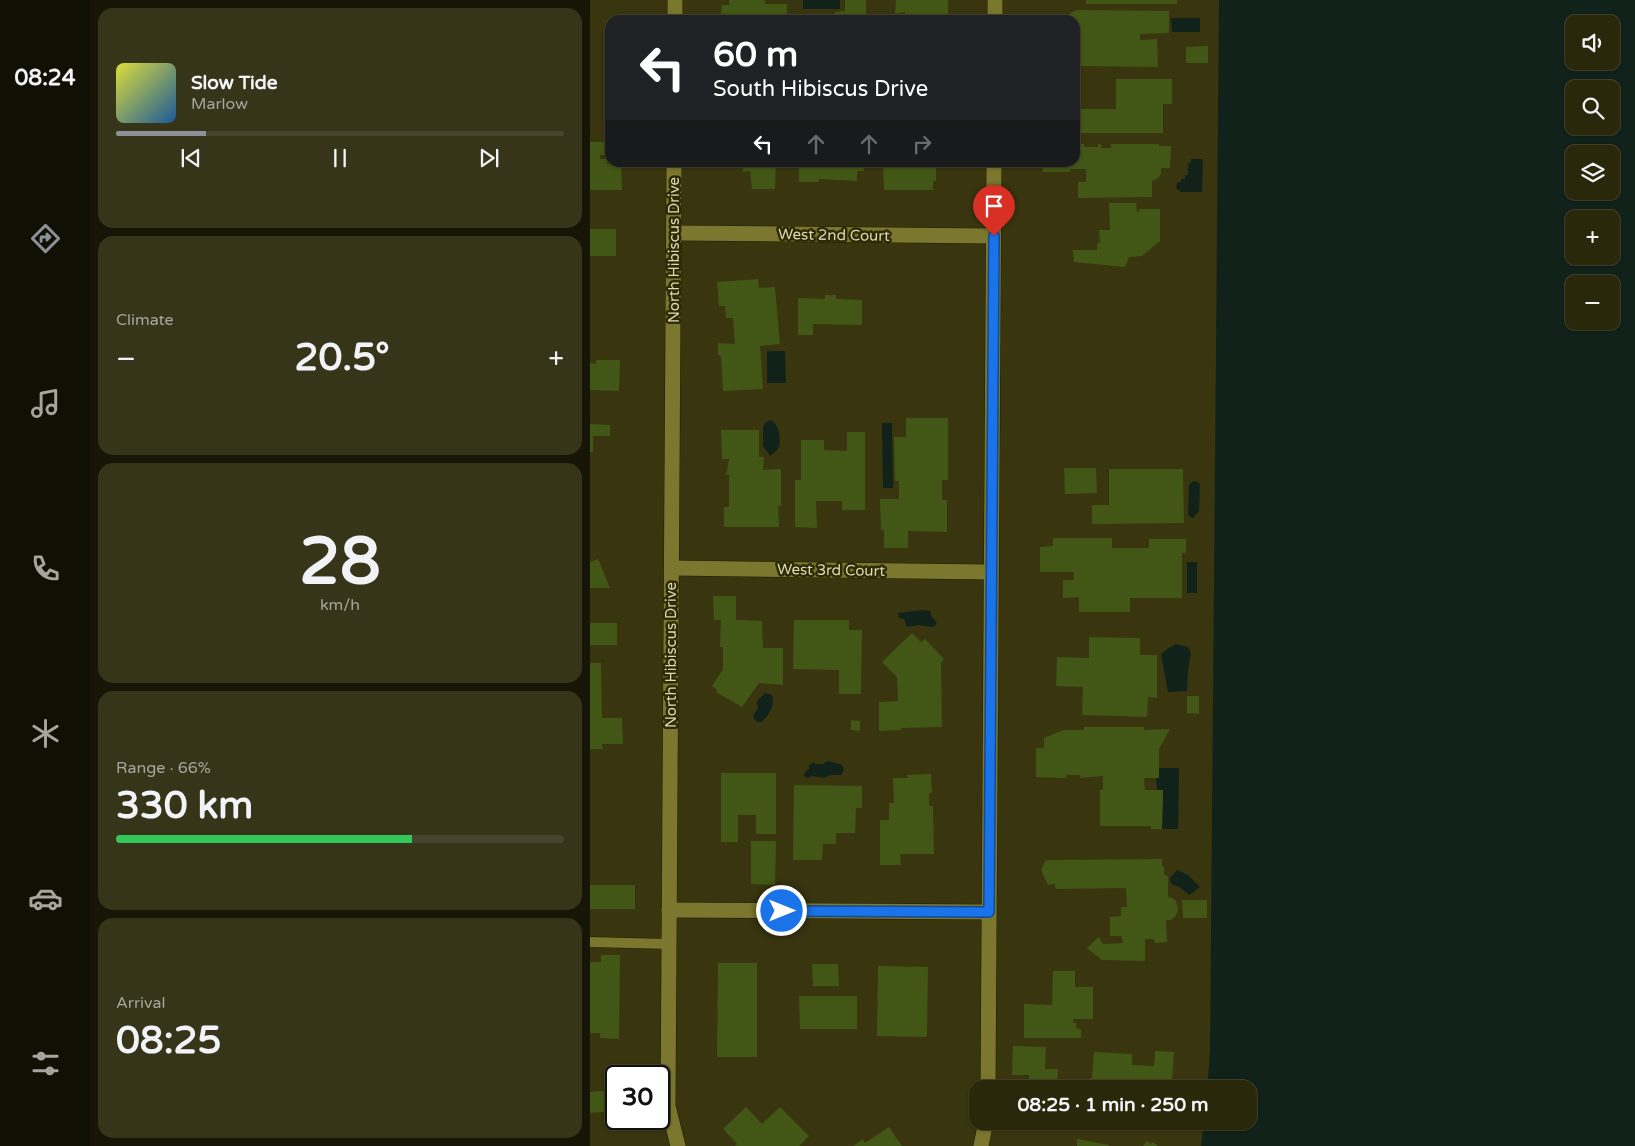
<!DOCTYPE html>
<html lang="en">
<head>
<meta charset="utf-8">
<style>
	:root { --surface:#2a280b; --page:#363419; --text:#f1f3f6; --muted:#a5a69d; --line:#46442c; --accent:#8c9099 }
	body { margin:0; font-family:"Varela Round",sans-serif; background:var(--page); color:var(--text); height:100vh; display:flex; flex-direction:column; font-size:19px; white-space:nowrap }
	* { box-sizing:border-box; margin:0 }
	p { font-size:16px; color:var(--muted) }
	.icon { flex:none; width:28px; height:28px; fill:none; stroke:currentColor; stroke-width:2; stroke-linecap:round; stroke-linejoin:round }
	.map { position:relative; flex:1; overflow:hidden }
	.details { display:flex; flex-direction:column; gap:8px; padding:8px; background:#171606; width:500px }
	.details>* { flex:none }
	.hud { position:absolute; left:15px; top:15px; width:475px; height:152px; border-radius:15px; box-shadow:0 1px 4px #0004,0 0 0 1px var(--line); background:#202124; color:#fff; overflow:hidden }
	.tools { position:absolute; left:975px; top:15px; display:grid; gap:10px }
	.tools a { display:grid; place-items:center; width:55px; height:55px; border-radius:10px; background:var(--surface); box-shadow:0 1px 4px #0004,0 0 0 1px var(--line); font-size:25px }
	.speed { position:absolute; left:15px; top:1065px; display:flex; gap:10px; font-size:25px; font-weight:700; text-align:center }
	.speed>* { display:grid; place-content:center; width:65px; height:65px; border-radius:50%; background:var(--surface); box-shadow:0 1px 4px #0004,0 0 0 1px var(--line); line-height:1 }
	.speed .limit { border:2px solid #111; border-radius:8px; background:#fff; color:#111 }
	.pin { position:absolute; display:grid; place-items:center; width:42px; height:42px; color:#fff; margin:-51px -21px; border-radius:50% 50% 50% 0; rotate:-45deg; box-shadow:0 0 5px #0007 }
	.pin .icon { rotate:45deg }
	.me { position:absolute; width:55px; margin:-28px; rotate:90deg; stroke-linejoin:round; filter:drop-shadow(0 0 4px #0008) }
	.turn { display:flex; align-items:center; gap:18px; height:105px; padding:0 25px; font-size:22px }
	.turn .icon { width:65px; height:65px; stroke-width:2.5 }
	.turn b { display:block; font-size:35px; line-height:42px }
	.lanes { display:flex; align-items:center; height:48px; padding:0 25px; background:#0003; justify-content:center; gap:25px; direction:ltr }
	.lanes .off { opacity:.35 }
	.big { font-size:38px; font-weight:700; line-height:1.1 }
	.details .widget { flex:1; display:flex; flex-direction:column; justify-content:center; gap:8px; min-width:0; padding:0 18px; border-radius:15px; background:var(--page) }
	.details .dial { align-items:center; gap:0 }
	.dial b { font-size:65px; line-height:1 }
	.song { display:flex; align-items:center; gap:15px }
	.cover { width:60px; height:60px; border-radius:8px; background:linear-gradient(135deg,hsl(60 70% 55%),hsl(210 70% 35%)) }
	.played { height:5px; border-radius:2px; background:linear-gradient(90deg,var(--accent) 20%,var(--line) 20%) }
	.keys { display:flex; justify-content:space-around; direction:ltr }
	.heat { display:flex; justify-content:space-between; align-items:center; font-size:28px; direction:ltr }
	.charge { height:8px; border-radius:4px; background:linear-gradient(90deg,#34c759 66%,var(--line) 0) }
	.trip { position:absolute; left:379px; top:1080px; width:288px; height:50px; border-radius:15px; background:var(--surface); box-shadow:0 1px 4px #0004,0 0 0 1px var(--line); font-weight:700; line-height:50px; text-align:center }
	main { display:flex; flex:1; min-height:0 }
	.menu { display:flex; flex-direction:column; width:90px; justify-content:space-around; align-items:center; background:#111004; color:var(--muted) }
	.menu .icon { width:35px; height:35px }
	.menu .on { color:var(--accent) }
	.menu b { font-size:22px; color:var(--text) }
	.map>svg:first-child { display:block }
	.water { fill:#10221a; fill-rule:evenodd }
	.building { fill:#425715 }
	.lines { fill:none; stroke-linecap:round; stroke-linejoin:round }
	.lane-casing { stroke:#1e1d06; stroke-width:11 }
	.street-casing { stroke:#1e1d06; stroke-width:16 }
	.lane { stroke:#7c772e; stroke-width:10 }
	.street { stroke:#7c772e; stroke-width:15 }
	.route-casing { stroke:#114b97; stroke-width:12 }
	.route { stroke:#1a73e8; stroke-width:9 }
	.labels { text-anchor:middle; stroke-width:5; stroke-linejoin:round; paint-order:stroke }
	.street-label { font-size:15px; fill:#dad9b5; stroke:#2e2b04 }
</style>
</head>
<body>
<main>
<nav class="menu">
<b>08:24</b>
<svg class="icon on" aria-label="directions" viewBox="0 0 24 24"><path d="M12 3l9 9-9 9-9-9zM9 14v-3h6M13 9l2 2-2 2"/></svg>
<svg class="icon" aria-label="music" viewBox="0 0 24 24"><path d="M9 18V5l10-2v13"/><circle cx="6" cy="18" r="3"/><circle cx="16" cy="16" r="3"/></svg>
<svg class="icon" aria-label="phone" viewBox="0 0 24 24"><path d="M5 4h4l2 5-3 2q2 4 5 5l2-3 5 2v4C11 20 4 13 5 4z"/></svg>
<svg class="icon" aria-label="climate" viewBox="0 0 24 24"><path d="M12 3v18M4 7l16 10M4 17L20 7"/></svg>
<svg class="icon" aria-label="car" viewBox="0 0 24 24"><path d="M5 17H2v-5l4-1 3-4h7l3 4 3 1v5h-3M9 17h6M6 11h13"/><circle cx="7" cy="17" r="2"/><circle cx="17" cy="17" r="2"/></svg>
<svg class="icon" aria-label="filters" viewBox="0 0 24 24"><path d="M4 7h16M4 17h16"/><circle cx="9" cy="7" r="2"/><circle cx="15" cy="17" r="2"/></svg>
</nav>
<section class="details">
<div class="widget">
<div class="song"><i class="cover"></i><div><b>Slow Tide</b><p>Marlow</p></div></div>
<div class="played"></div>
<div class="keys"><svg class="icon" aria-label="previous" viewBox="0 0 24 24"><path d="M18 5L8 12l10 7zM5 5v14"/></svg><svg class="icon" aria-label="pause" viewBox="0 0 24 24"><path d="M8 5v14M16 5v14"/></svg><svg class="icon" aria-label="next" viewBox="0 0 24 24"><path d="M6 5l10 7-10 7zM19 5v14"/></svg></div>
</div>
<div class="widget"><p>Climate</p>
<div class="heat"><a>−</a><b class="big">20.5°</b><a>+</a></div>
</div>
<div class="widget dial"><b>28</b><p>km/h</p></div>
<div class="widget"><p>Range · 66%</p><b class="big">330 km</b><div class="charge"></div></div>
<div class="widget"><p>Arrival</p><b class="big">08:25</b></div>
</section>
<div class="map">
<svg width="1045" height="1146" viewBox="0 0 1045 1146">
	<rect width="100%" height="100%" fill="#38350f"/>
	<g class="water">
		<rect x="213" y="0" width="37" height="9"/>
		<path d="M629,0H1045V1146H611L614,1121H658V1089H617L620,1053ZM984,24H1021V61H984ZM984,89H1021V126H984ZM984,154H1021V191H984ZM984,219H1021V256H984ZM984,284H1021V321H984Z"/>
		<path d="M581,18H610V32H582Z"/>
		<path d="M601,159H613L612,192H591L586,188L587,183L591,182V179H595V175H598V163H601Z"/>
		<path d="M177,351H195L196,383H177Z"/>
		<path d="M181,420C189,425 191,438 189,447C187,451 183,453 180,456L173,446V428L175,423Z"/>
		<path d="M292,423H302L303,488H293Z"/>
		<path d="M603,481L608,482L610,485L609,511L603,518L599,516L598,513L599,485Z"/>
		<rect x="597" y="562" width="10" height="31"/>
		<path d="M332,610L340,611L342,617L347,622L345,626L341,627L329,625L317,627L314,619L309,618L308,613Z"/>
		<path d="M586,644L598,647L601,653L598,670L597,691L578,692L571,654L580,647Z"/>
		<path d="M175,693L182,695C185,706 179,716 171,722C166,722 164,720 163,716L168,708L167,701Z"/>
		<path d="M238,761L252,765L254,770L251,775H240L234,778L223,776L217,778L214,776L215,772L220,768L218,766L224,762L225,764H233Z"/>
		<path d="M569,768H589L588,829H572L573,790H567L566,778H569Z"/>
		<path d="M587,870L598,875L610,887L599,895L591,888L581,884L580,878Z"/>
	</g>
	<g class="building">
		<path d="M139,0H175V4H197V20H130L132,5H139Z"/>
		<path d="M255,0H276V20H245V12L255,11Z"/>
		<path d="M306,0H358V20H315V12L305,14Z"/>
		<rect x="496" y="0" width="91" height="4"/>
		<path d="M487,10L579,11V33L550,34V40L567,39L568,67L485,66V20H478L477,17L482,12Z"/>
		<path d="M618,46V63H596V47Z"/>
		<path d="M526,79H582V104H573V133H485V103H488V109H526Z"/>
		<path d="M0,142H18V155H10V159H17V164H31L32,190H0Z"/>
		<path d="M485,144H494V147H508V144H511V148H521V144H569V146H581L580,168H571V174L568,178L562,181V197L488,198V182H496V169H480V172H453V162H485Z"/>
		<path d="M153,162H186L185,189H162L160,171L153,172Z"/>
		<path d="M209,162H274V171H267V181L229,179V182H209Z"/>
		<path d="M293,162H346V181H343V190H294Z"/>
		<path d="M519,203H546L547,212H549V209H570V241L552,256L539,257L535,267L484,262L483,250H507V243H510L509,230H520Z"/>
		<rect x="0" y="229" width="26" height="27"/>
		<path d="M168,279L169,288L185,287L190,344L170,346L173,389L133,391L131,357L130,355H128V343L145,344L143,318H136L135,306H129L127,282Z"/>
		<path d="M235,295H246V299L272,300V325L223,324V335H208V298L235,299Z"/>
		<path d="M6,360H30L29,391L0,390V363L6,364Z"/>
		<path d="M316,418H358V480H352V500H357V532L318,531V548H294V530H291L290,499H309V481H305L304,437H316Z"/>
		<path d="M0,424L20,425V436H3V452H0Z"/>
		<path d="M131,430H169V457H174L173,470L191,469V506H188L189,527H134V507H139V475H136L139,459H132Z"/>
		<path d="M257,432H275V510H252V501H226L227,528L205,527V480H211V440H234V450L257,451Z"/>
		<path d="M474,468H506L507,493L475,494Z"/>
		<path d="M519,469H593L594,523L502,524V505H519Z"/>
		<path d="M463,538H522V548H559V539H596V553H592V598H540V612H489V597L473,598V580H484V572H450V547L463,546Z"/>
		<path d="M8,559L20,588H0V562Z"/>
		<path d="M123,596H146V620L172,621L173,648H193V685L169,683L152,707L126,692L127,690L122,686L133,669V647H130L131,620H124Z"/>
		<path d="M204,620H259V630H272L271,694H249V670L203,669Z"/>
		<rect x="0" y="623" width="27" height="22"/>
		<path d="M322,633L331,642L335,639L354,659L351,663L352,727L311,728V730L289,731V702L308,701L307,677L292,662Z"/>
		<path d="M499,637L550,638V655H567V698L558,697L557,717L492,715L493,687L466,686L467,657L499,658Z"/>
		<path d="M0,663H11L12,718H32L33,744H12L13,749H0Z"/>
		<path d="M597,696H609V714L597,713Z"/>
		<path d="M261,720L270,721V731L261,730Z"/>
		<path d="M494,727H554V730L580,729L569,749V778H554L555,790H573L572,829H561V826H510V790H513V776L490,778V775H476L477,778L446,777V748H454V738L473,730H494Z"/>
		<path d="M131,773H186V834H166V815H148V842H131Z"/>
		<path d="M341,774L342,793H339V806H343L344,854H310L311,865H290V820H299V803H304L303,778H318L317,775Z"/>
		<path d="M204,785L272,786V808H266L265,833H246V844H233L232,860H203Z"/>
		<path d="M161,841H186L185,885L161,884Z"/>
		<path d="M572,859V866H574V875L578,876V897L582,898L586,901L588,910L585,917L581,920H576L577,942L565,943L564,939H555V961L512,960L497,948L509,937L513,944L533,943L531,936H520V917L531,916V907H537L536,888L466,889L464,884L458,885L451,870L455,861L458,860Z"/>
		<rect x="0" y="885" width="45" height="24"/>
		<path d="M592,900H617V918H593Z"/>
		<path d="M11,955H30L29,1039L10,1038V1033H0V962H11Z"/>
		<path d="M128,963H167V1057H127Z"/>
		<path d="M222,964H248L249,986H223Z"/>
		<path d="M288,966L338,967L337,1037L287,1036Z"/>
		<path d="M463,971H485V987H503V1019H483V1023H486V1028L491,1029V1038H434V1004L462,1005Z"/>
		<path d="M209,996H267V1029H210Z"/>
		<path d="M423,1046L456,1047L455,1069H468L467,1089H439V1075H422Z"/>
		<path d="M565,1051L584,1052L582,1081H568L567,1089H499L500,1078H502L504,1052L542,1054V1065L564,1066Z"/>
		<path d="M26,1090V1111L0,1113V1092Z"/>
		<path d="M156,1107L172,1124L190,1107L219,1136L209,1146H145L147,1144L133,1129Z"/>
		<path d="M532,1121H582V1126L532,1123Z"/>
		<path d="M299,1127L312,1146H263L273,1139L275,1143Z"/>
		<path d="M487,1139L519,1145V1146H487Z"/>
		<path d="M557,1141L561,1144L563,1142L568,1146H553Z"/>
	</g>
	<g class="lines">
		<defs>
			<path id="lane" d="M0,942L79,944"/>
			<g id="street">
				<path d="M85,20V0"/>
				<path d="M405,20V0"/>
				<path d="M84,162L78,1106L88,1146"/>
				<path d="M84,233L403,236"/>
				<path d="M82,568L401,572"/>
				<path d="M79,910L399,912"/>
				<path d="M398,1089L404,162"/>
				<path d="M391,1146L396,1121"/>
			</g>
		</defs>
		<use href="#lane" class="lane-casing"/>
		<use href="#street" class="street-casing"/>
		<use href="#lane" class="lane"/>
		<use href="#street" class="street"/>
	</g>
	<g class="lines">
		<defs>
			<path id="route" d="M192,911L399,912L404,236"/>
		</defs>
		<use href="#route" class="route-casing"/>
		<use href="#route" class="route"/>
	</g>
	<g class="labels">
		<g class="street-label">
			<text transform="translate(244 235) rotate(1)" y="5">West 2nd Court</text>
			<text transform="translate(84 250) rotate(-90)" y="5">North Hibiscus Drive</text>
			<text transform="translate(241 570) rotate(1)" y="5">West 3rd Court</text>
			<text transform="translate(81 655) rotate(-90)" y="5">North Hibiscus Drive</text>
		</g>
	</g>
</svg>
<div class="tools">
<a><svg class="icon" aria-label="sound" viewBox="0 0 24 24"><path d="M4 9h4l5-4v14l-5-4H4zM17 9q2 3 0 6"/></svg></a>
<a><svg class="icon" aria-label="search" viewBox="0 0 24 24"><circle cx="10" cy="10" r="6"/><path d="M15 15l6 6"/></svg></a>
<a><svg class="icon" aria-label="layers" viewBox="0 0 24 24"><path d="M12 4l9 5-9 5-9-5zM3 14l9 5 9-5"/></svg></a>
<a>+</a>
<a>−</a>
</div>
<div class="speed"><div class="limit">30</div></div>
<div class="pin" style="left:404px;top:236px;background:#d93025"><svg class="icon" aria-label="arrive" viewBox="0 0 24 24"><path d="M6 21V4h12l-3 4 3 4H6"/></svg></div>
<svg class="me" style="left:192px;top:911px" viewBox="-20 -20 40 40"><circle r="17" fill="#1a73e8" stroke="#fff" stroke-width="3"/><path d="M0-11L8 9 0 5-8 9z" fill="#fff"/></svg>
<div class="trip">08:25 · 1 min · 250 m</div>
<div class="hud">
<div class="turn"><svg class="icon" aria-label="left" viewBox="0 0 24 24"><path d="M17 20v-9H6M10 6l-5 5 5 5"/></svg><div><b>60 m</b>South Hibiscus Drive</div></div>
<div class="lanes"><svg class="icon" aria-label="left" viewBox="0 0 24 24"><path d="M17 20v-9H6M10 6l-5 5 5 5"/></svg><svg class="icon off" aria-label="ahead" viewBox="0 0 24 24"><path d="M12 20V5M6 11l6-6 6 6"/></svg><svg class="icon off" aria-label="ahead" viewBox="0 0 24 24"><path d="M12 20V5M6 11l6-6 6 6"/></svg><svg class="icon off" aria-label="right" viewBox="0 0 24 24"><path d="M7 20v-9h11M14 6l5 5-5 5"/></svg></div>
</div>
</div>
</main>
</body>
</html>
